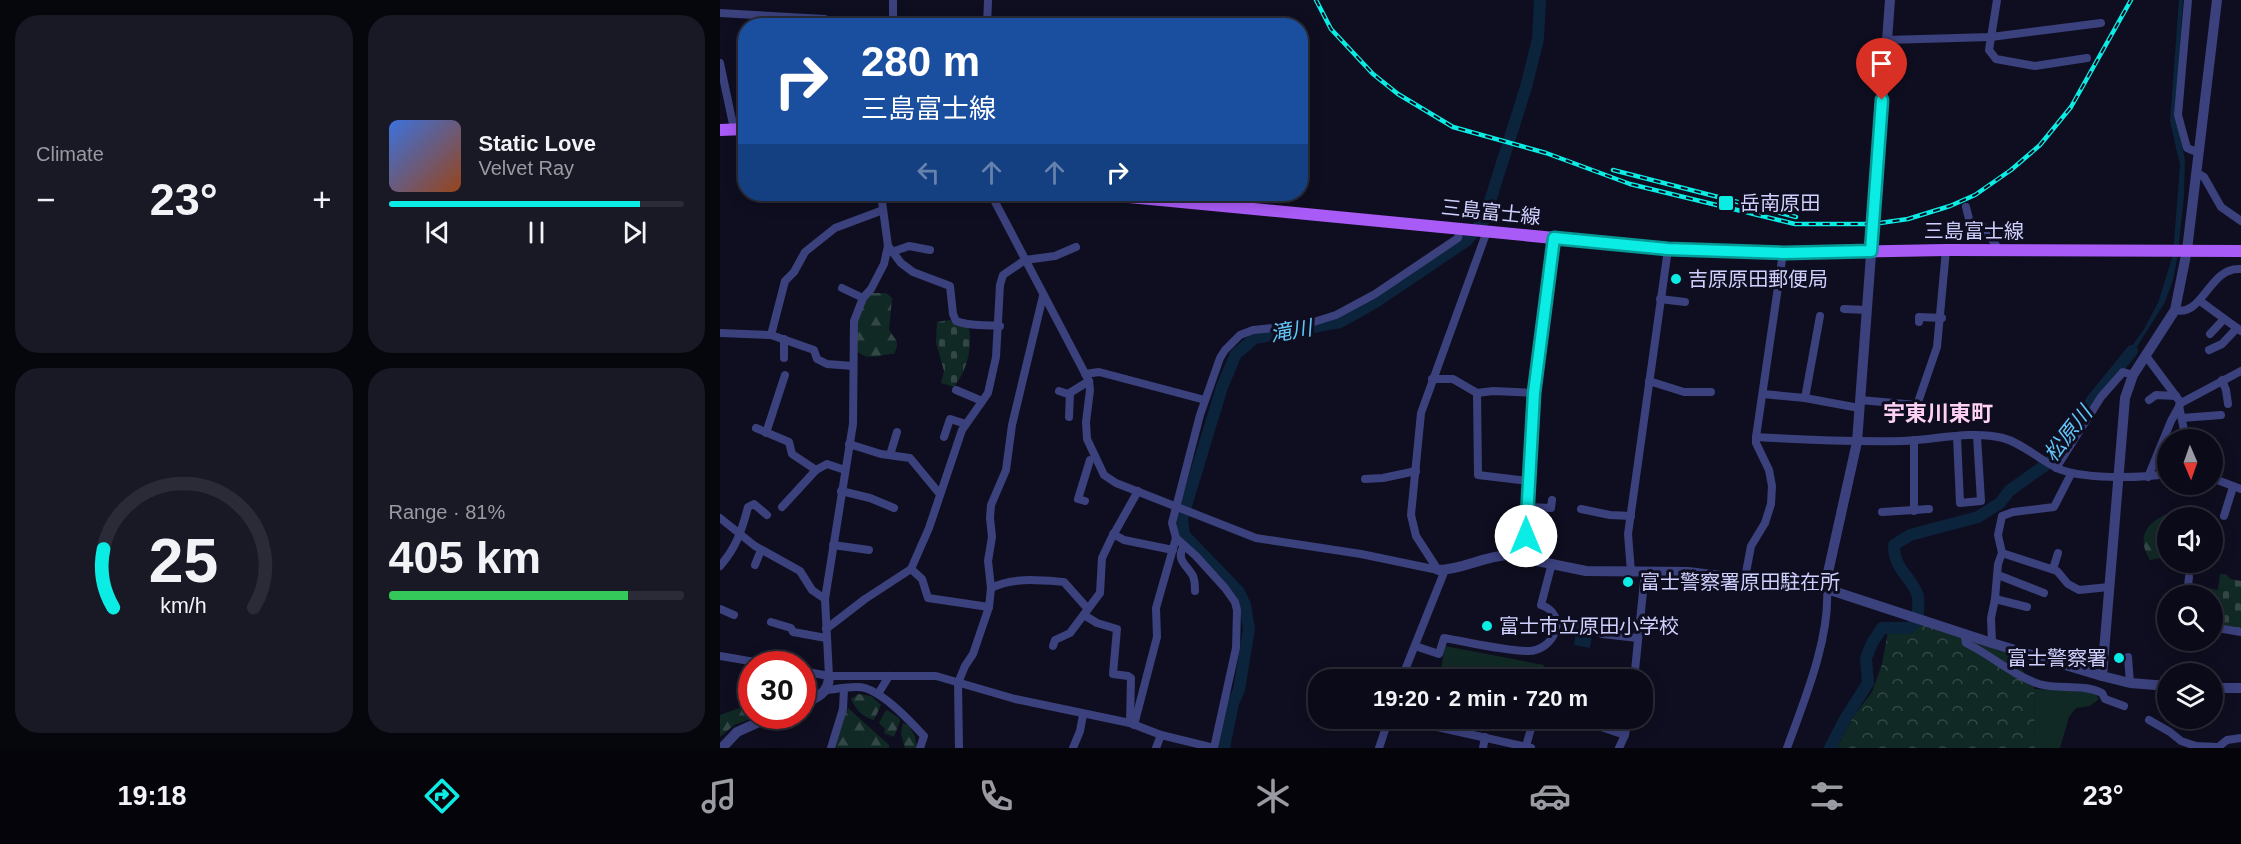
<!DOCTYPE html>
<html lang="en">
<head>
<meta charset="utf-8">
<style>
	:root { --surface:#0b0a18; --page:#191825; --text:#f1f3f6; --muted:#9a9aa2; --line:#2b2b37; --accent:#0bece5 }
	body { margin:0; font-family:Arial,"Noto Sans JP",sans-serif; background:var(--page); color:var(--text); height:100vh; display:flex; flex-direction:column; font-size:22px; white-space:nowrap }
	* { box-sizing:border-box; margin:0 }
	p { font-size:20px; color:var(--muted) }
	.icon { flex:none; width:33px; height:33px; fill:none; stroke:currentColor; stroke-width:2; stroke-linecap:round; stroke-linejoin:round }
	.map { position:relative; flex:1; overflow:hidden }
	.panel { display:flex; flex-direction:column; gap:15px; padding:15px; background:#06060d; width:720px }
	.panel>* { flex:none }
	.banner { position:absolute; left:18px; top:18px; width:570px; height:183px; border-radius:24px; box-shadow:0 3px 15px #0003,0 0 0 2px var(--line); background:#1a4fa0; color:#fff; overflow:hidden }
	.needle { width:39px; rotate:178deg }
	.buttons { position:absolute; left:1437px; top:429px; display:grid; gap:12px }
	.buttons a { display:grid; place-items:center; width:66px; height:66px; border-radius:50%; background:var(--surface); box-shadow:0 3px 15px #0003,0 0 0 2px var(--line); font-size:30px }
	.speed { position:absolute; left:18px; top:651px; display:flex; gap:12px; font-size:30px; font-weight:700; text-align:center }
	.speed>* { display:grid; place-content:center; width:78px; height:78px; border-radius:50%; background:var(--surface); box-shadow:0 3px 15px #0003,0 0 0 2px var(--line); line-height:1 }
	.speed .limit { border:9px solid #d22; background:#fff; color:#111 }
	.pin { position:absolute; display:grid; place-items:center; width:51px; height:51px; color:#fff; margin:-62px -26px; border-radius:50% 50% 50% 0; rotate:-45deg; box-shadow:0 0 6px #0007 }
	.pin .icon { rotate:45deg }
	.me { position:absolute; width:66px; margin:-33px; rotate:0deg; stroke-linejoin:round; filter:drop-shadow(0 0 4px #0008) }
	.turn { display:flex; align-items:center; gap:21px; height:126px; padding:0 24px; font-size:27px }
	.turn .icon { width:78px; height:78px; stroke-width:2.5 }
	.turn b { display:block; font-size:42px; line-height:51px }
	.lanes { display:flex; align-items:center; height:57px; padding:0 24px; background:#0003; justify-content:center; gap:30px; direction:ltr }
	.lanes .off { opacity:.35 }
	.big { font-size:45px; font-weight:800; line-height:1.1 }
	.panel .widget { flex:1; display:flex; flex-direction:column; justify-content:center; gap:9px; min-width:0; padding:0 21px; border-radius:24px; background:var(--page) }
	.panel .dial { align-items:center; gap:0 }
	.dial svg { height:156px; overflow:visible; fill:none; stroke:var(--line); stroke-width:7; stroke-linecap:round; text-anchor:middle }
	.dial text { fill:var(--text); stroke:none }
	.song { display:flex; align-items:center; gap:18px }
	.cover { width:72px; height:72px; border-radius:9px; background:linear-gradient(135deg,hsl(220 70% 55%),hsl(20 70% 35%)) }
	.played { height:6px; border-radius:3px; background:linear-gradient(90deg,var(--accent) 85%,var(--line) 85%) }
	.keys { display:flex; justify-content:space-around; direction:ltr }
	.heat { display:flex; justify-content:space-between; align-items:center; font-size:33px; direction:ltr }
	.charge { height:9px; border-radius:4px; background:linear-gradient(90deg,#34c759 81%,var(--line) 0) }
	.panel .tiles { flex:1; display:grid; gap:15px; grid-template-columns:repeat(2,1fr) }
	.trip { position:absolute; left:588px; top:669px; width:345px; height:60px; border-radius:24px; background:var(--surface); box-shadow:0 3px 15px #0003,0 0 0 2px var(--line); font-weight:800; line-height:60px; text-align:center }
	.dock { display:flex; height:96px; justify-content:space-around; align-items:center; background:#04040a; color:var(--muted) }
	.dock .icon { width:42px; height:42px }
	.dock .active { color:var(--accent) }
	.dock b { font-size:27px; color:var(--text) }
	main { display:flex; flex:1; min-height:0 }
	.map>svg:first-child { display:block }
	.grass { fill:#112925 }
	.forest { fill:url(#forest-firs) }
	.cemetery { fill:url(#cemetery-stones) }
	.park { fill:url(#park-crowns) }
	.water { fill:#0b233b }
	.lines { fill:none; stroke-linecap:round; stroke-linejoin:round }
	.river { stroke:#0b233b; stroke-width:12 }
	.minor { stroke:#3b417d; stroke-width:8 }
	.tertiary { stroke:#3b417d; stroke-width:10 }
	.primary { stroke:#a95bf7; stroke-width:12 }
	.rail-casing { stroke:#0bece5; stroke-width:4.5 }
	.rail { stroke:#0f0e20; stroke-width:2; stroke-dasharray:7; stroke-linecap:butt }
	.route-casing { stroke:#079995; stroke-width:15 }
	.route { stroke:#0bece5; stroke-width:10 }
	.poi-dot { fill:#0bece5; stroke:#0f0e20; stroke-width:2 }
	.labels { text-anchor:middle; stroke-width:6; stroke-linejoin:round; paint-order:stroke }
	.poi-label { font-size:20px; fill:#cfd0fd; stroke:#0f0e20; text-anchor:start }
	.street-label { font-size:20px; fill:#cfd0fd; stroke:#0f0e20 }
	.water-label { font-size:21px; font-style:italic; fill:#62c6f8; stroke:#0f0e20 }
	.quarter-label { font-size:22px; font-weight:bold; fill:#fdd1f3; stroke:#0f0e20 }
</style>
</head>
<body>
<main>
<section class="panel">
<div class="tiles">
<div class="widget"><p>Climate</p>
<div class="heat"><a>−</a><b class="big">23°</b><a>+</a></div>
</div>
<div class="widget">
<div class="song"><i class="cover"></i><div><b>Static Love</b><p>Velvet Ray</p></div></div>
<div class="played"></div>
<div class="keys"><svg class="icon" aria-label="previous" viewBox="0 0 24 24"><path d="M18 5L8 12l10 7zM5 5v14"/></svg><svg class="icon" aria-label="pause" viewBox="0 0 24 24"><path d="M8 5v14M16 5v14"/></svg><svg class="icon" aria-label="next" viewBox="0 0 24 24"><path d="M6 5l10 7-10 7zM19 5v14"/></svg></div>
</div>
<div class="widget dial"><svg viewBox="0 0 100 80">
<path d="M14 69A42 42 0 1 1 86 69"/>
<path d="M14 69A42 42 0 0 1 9 39" stroke="#0bece5"/>
<text x="50" y="56" font-size="32" font-weight="700">25</text>
<text x="50" y="72" font-size="11">km/h</text>
</svg></div>
<div class="widget"><p>Range · 81%</p><b class="big">405 km</b><div class="charge"></div></div>
</div>
</section>
<div class="map">
<svg width="1521" height="748" viewBox="0 0 1521 748">
	<defs>
		<pattern id="forest-firs" width="22" height="20" patternUnits="userSpaceOnUse" patternTransform="scale(1.5)"><rect width="22" height="20" fill="#112925"/><path d="M5 1l3.5 6h-7zM16 11l3.5 6h-7z" fill="#334746"/></pattern>
		<pattern id="cemetery-stones" width="16" height="16" patternUnits="userSpaceOnUse" patternTransform="scale(1.5)"><rect width="16" height="16" fill="#112925"/><path d="M2 7V4a2 2 0 0 1 4 0v3zM10 15v-3a2 2 0 0 1 4 0v3z" fill="#334746"/></pattern>
		<pattern id="park-crowns" width="20" height="18" patternUnits="userSpaceOnUse" patternTransform="scale(1.5)"><rect width="20" height="18" fill="#112925"/><path d="M2 6a3 3 0 1 1 6 0M12 15a3 3 0 1 1 6 0" fill="none" stroke="#334746"/></pattern>
	</defs>
	<rect width="100%" height="100%" fill="#0f0e20"/>
	<g class="grass">
		<path d="M725,646L824,665L822,679L719,680Z"/>
		<path d="M1314,689L1373,691L1379,699L1370,706L1356,708L1349,717L1340,748H1315Z"/>
	</g>
	<g class="forest">
		<path d="M152,293H166L172,298L169,330C175,340 181,341 174,354C161,353 149,362 138,352C135,330 136,310 152,293Z"/>
		<path d="M1450,513L1465,514L1466,517L1448,518L1447,554L1441,558L1430,560C1415,536 1428,521 1450,513Z"/>
		<path d="M138,694L151,696L161,705L154,720C142,717 136,709 131,699Z"/>
		<path d="M31,704L32,716H38L14,725L0,737V715Z"/>
		<path d="M128,708L169,745V748H116L121,723Z"/>
		<path d="M167,710L179,718L180,721L174,737L164,733L165,729L159,723L164,713Z"/>
		<path d="M183,723L188,725L195,736L197,748H185L181,734Z"/>
	</g>
	<g class="cemetery">
		<path d="M230,320L249,329C253,348 246,372 234,387L221,383L224,371L216,343L217,322Z"/>
		<path d="M1500,574L1507,575L1510,579L1521,581V631L1493,626L1492,596H1486L1487,588L1498,590Z"/>
	</g>
	<path class="park" d="M1197,620L1285,649L1314,685L1315,748H1117L1133,717L1152,692L1162,664L1168,632Z"/>
	<g class="water">
		<path d="M1459,0H1463L1456,115L1465,160L1464,196L1458,254L1453,280L1445,302L1405,366L1400,363L1424,329L1438,303L1453,255L1460,165L1450,121Z"/>
		<path d="M858,619L874,622L870,648L854,645Z"/>
	</g>
	<g class="lines">
		<g class="river">
			<path d="M504,748L513,703L519,690L529,629L525,605L519,592L464,535L462,519L502,387L516,354L535,338L620,322L654,303L746,241L764,220L806,87L818,39L820,0"/>
			<path d="M1110,748L1125,719L1148,683L1146,658L1152,643L1162,628H1190L1197,620C1198,611 1200,599 1196,591C1187,573 1174,568 1174,545L1190,535L1258,517L1280,503L1289,491L1331,461L1341,449L1373,399L1412,351"/>
		</g>
		<g class="minor">
			<path d="M1277,0L1269,50L1276,59L1315,66L1367,58"/>
			<path d="M1468,0L1458,115L1467,148L1479,153"/>
			<path d="M0,13L105,19L112,26"/>
			<path d="M173,26V0"/>
			<path d="M267,26L268,0"/>
			<path d="M1166,40L1271,37L1381,23"/>
			<path d="M0,63L14,129"/>
			<path d="M1477,173L1484,177L1501,207L1521,221"/>
			<path d="M95,194H98"/>
			<path d="M273,194V198L369,381L370,390L366,422L367,439L384,475L396,483L536,538L641,554L718,570"/>
			<path d="M1246,207L1250,223L1262,225L1280,251"/>
			<path d="M168,246L181,263L193,272L230,286L233,314L236,321C250,327 264,324 280,326"/>
			<path d="M172,252L189,246L210,250"/>
			<path d="M122,288L143,298"/>
			<path d="M940,299L965,302"/>
			<path d="M1480,301L1521,331"/>
			<path d="M1124,309L1147,310"/>
			<path d="M1455,310C1483,318 1489,266 1521,269"/>
			<path d="M1199,322V317L1222,318"/>
			<path d="M0,333L51,335L94,350L97,359L107,364L133,366"/>
			<path d="M1490,334L1504,319"/>
			<path d="M51,335L65,281L74,272L85,252L115,228L163,210"/>
			<path d="M64,339V358"/>
			<path d="M1489,350L1502,344L1517,328"/>
			<path d="M1426,356L1461,403"/>
			<path d="M365,374L379,372L485,400"/>
			<path d="M712,379H733L757,393L773,391L814,393"/>
			<path d="M1502,380L1506,390L1508,404"/>
			<path d="M929,381L964,392H991"/>
			<path d="M236,390L262,401"/>
			<path d="M339,391L348,394L369,381"/>
			<path d="M757,393L758,475L808,481"/>
			<path d="M1043,394L1085,398L1139,408"/>
			<path d="M1085,398L1100,316"/>
			<path d="M1140,400L1197,405L1217,347L1226,250"/>
			<path d="M1429,400L1436,395L1456,396"/>
			<path d="M1459,406L1465,435L1476,440"/>
			<path d="M349,417L350,393"/>
			<path d="M1462,418L1501,415"/>
			<path d="M36,428L69,442L72,454L96,470L107,464L125,470"/>
			<path d="M46,433L65,375"/>
			<path d="M224,437L230,419L246,424"/>
			<path d="M1036,437C1085,440 1134,442 1183,441C1215,440 1251,430 1283,438C1302,443 1317,458 1335,467C1359,480 1420,478 1448,474"/>
			<path d="M1237,437L1240,503L1261,501L1257,436"/>
			<path d="M1194,440V511"/>
			<path d="M129,444L161,454L190,458L219,493"/>
			<path d="M170,455L177,432"/>
			<path d="M1336,468L1381,397L1403,372L1413,375"/>
			<path d="M1428,477L1451,421L1461,403L1521,371"/>
			<path d="M1492,478L1521,489"/>
			<path d="M645,479L663,478L696,471"/>
			<path d="M121,491L150,498L174,508"/>
			<path d="M365,501L358,499L370,460"/>
			<path d="M62,507L96,470"/>
			<path d="M806,507L831,508L832,500"/>
			<path d="M861,509L890,515L911,516"/>
			<path d="M1162,512L1209,509"/>
			<path d="M1504,516L1513,487"/>
			<path d="M0,518L35,546L80,571L92,590L105,599"/>
			<path d="M393,534L404,540L453,550"/>
			<path d="M113,545L149,550"/>
			<path d="M464,546C455,560 467,565 473,576C475,581 475,586 475,591"/>
			<path d="M1282,553L1337,571L1348,584L1359,590L1389,587"/>
			<path d="M807,558C805,450 819,344 834,238"/>
			<path d="M35,565L41,550"/>
			<path d="M0,566C16,548 22,530 28,507L34,504L47,515"/>
			<path d="M191,569L202,579L208,598L269,607"/>
			<path d="M1333,569L1338,553"/>
			<path d="M718,570L696,536L691,515L701,413L767,231"/>
			<path d="M911,572L908,534L948,249"/>
			<path d="M1278,575L1324,593"/>
			<path d="M1025,578L1031,546L1045,523L1051,504L1052,486L1049,470L1036,443V437L1063,253"/>
			<path d="M271,588C293,577 319,580 344,582L368,609"/>
			<path d="M1467,596L1469,577"/>
			<path d="M1275,599L1307,607"/>
			<path d="M0,609L14,615"/>
			<path d="M364,615L377,623L397,629L393,674L408,676L411,678L410,723"/>
			<path d="M51,622L71,628L73,632L106,638"/>
			<path d="M1492,627L1521,632"/>
			<path d="M106,629L145,599L191,569L209,528L242,430L268,393L276,357L280,285L283,275L305,260L335,256L356,247"/>
			<path d="M1244,633L1246,643C1271,655 1292,675 1319,684C1339,690 1362,683 1382,693L1385,699L1404,706"/>
			<path d="M882,634L918,638"/>
			<path d="M1272,643L1271,618L1275,599L1278,564L1282,553L1278,535L1282,516L1293,512L1334,507L1351,474"/>
			<path d="M333,646L335,640L350,633L380,593L382,558L391,539L418,491"/>
			<path d="M695,646L719,654L724,638C748,642 785,651 808,651C834,651 850,615 821,605L832,563"/>
			<path d="M0,656L47,664"/>
			<path d="M1408,657L1410,683"/>
			<path d="M82,671L109,676H216L295,699L410,723L441,735L494,748"/>
			<path d="M109,676L105,599L133,424L134,321L143,298L151,289L164,264L168,246L161,194"/>
			<path d="M681,680L725,570"/>
			<path d="M914,680L925,572"/>
			<path d="M107,690C118,689 134,685 145,688C165,694 190,721 204,736L200,748"/>
			<path d="M158,694L169,676"/>
			<path d="M677,718L811,748"/>
			<path d="M854,718L905,735"/>
			<path d="M1429,720L1450,732L1461,741L1476,746L1497,747"/>
			<path d="M414,725L437,637L436,608L456,538"/>
			<path d="M806,746L814,718"/>
			<path d="M111,748L123,709L124,689"/>
			<path d="M239,748L238,683L245,666L253,654L269,607L271,588L268,561L272,537L270,518L271,505L286,470L292,425L323,296"/>
			<path d="M353,748L360,731L363,715"/>
			<path d="M436,748L441,735"/>
			<path d="M494,748L516,648L517,610L515,602L505,588L476,556L456,538L452,523L480,415L500,358L505,350L520,335L533,330L584,325L616,315L655,294L738,238L740,228"/>
			<path d="M659,748L669,718"/>
			<path d="M763,748L765,737"/>
			<path d="M899,748L905,735L908,718"/>
			<path d="M1067,748C1084,701 1110,639 1107,589"/>
			<path d="M1497,748L1507,740L1521,738"/>
		</g>
		<g class="tertiary">
			<path d="M718,570C742,570 764,556 788,555L866,571L968,572L1107,589L1272,643L1382,676L1410,683L1448,686"/>
			<path d="M1107,589V577L1137,442L1170,0"/>
			<path d="M1382,676L1405,398L1413,375L1455,310L1467,250L1497,0"/>
			<path d="M1492,688H1521"/>
			<path d="M82,704C97,698 109,693 109,676"/>
			<path d="M2,748L17,732L52,716"/>
		</g>
		<g class="primary">
			<path d="M0,130L26,129"/>
			<path d="M378,194L948,249L1063,253L1226,250L1521,251"/>
		</g>
		<defs>
			<g id="rail">
				<path d="M596,0L611,29L653,74L678,94L733,127L826,153L910,184L1075,224H1153L1188,219L1230,206L1255,195L1291,170L1320,145L1351,107L1411,0"/>
				<path d="M893,170L1076,217"/>
			</g>
		</defs>
		<use href="#rail" class="rail-casing"/>
		<use href="#rail" class="rail"/>
	</g>
	<g class="lines">
		<defs>
			<path id="route" d="M806,536L814,393L834,238L948,249L1064,253L1151,251L1162,100"/>
		</defs>
		<use href="#route" class="route-casing"/>
		<use href="#route" class="route"/>
	</g>
	<g class="poi-dot">
		<rect x="998" y="195" width="16" height="16" rx="3"/>
		<circle cx="956" cy="279" r="6"/>
		<circle cx="908" cy="582" r="6"/>
		<circle cx="767" cy="626" r="6"/>
		<circle cx="1399" cy="658" r="6"/>
	</g>
	<g class="labels">
		<g class="poi-label">
			<text x="1020" y="210">岳南原田</text>
			<text x="968" y="286">吉原原田郵便局</text>
			<text x="920" y="589">富士警察署原田駐在所</text>
			<text x="779" y="633">富士市立原田小学校</text>
			<text x="1387" y="665" text-anchor="end">富士警察署</text>
		</g>
		<g class="street-label">
			<text transform="translate(771 212) rotate(6)" y="7">三島富士線</text>
			<text x="1254" y="238">三島富士線</text>
		</g>
		<g class="water-label">
			<text transform="translate(571 331) rotate(-10)" y="7">滝川</text>
			<text transform="translate(1348 434) rotate(-52)" y="7">松原川</text>
		</g>
		<g class="quarter-label">
			<text x="1218" y="421">宇東川東町</text>
		</g>
	</g>
</svg>
<div class="buttons">
<a><svg class="needle" viewBox="-14 -14 28 28"><path d="M0-13l5 13h-10z" fill="#e53935"/><path d="M0 13l5-13h-10z" fill="#9a9aa2"/></svg></a>
<a><svg class="icon" aria-label="sound" viewBox="0 0 24 24"><path d="M4 9h4l5-4v14l-5-4H4zM17 9q2 3 0 6"/></svg></a>
<a><svg class="icon" aria-label="search" viewBox="0 0 24 24"><circle cx="10" cy="10" r="6"/><path d="M15 15l6 6"/></svg></a>
<a><svg class="icon" aria-label="layers" viewBox="0 0 24 24"><path d="M12 4l9 5-9 5-9-5zM3 14l9 5 9-5"/></svg></a>
</div>
<div class="speed"><div class="limit">30</div></div>
<div class="pin" style="left:1162px;top:100px;background:#d93025"><svg class="icon" aria-label="arrive" viewBox="0 0 24 24"><path d="M6 21V4h12l-3 4 3 4H6"/></svg></div>
<svg class="me" style="left:806px;top:536px" viewBox="-20 -20 40 40"><circle r="19" fill="#fff"/><path d="M0-13L10 11 0 6-10 11z" fill="#0bece5"/></svg>
<div class="trip">19:20 · 2 min · 720 m</div>
<div class="banner">
<div class="turn"><svg class="icon" aria-label="right" viewBox="0 0 24 24"><path d="M7 20v-9h11M14 6l5 5-5 5"/></svg><div><b>280 m</b>三島富士線</div></div>
<div class="lanes"><svg class="icon off" aria-label="left" viewBox="0 0 24 24"><path d="M17 20v-9H6M10 6l-5 5 5 5"/></svg><svg class="icon off" aria-label="ahead" viewBox="0 0 24 24"><path d="M12 20V5M6 11l6-6 6 6"/></svg><svg class="icon off" aria-label="ahead" viewBox="0 0 24 24"><path d="M12 20V5M6 11l6-6 6 6"/></svg><svg class="icon" aria-label="right" viewBox="0 0 24 24"><path d="M7 20v-9h11M14 6l5 5-5 5"/></svg></div>
</div>
</div>
</main>
<nav class="dock">
<b>19:18</b>
<svg class="icon active" aria-label="directions" viewBox="0 0 24 24"><path d="M12 3l9 9-9 9-9-9zM9 14v-3h6M13 9l2 2-2 2"/></svg>
<svg class="icon" aria-label="music" viewBox="0 0 24 24"><path d="M9 18V5l10-2v13"/><circle cx="6" cy="18" r="3"/><circle cx="16" cy="16" r="3"/></svg>
<svg class="icon" aria-label="phone" viewBox="0 0 24 24"><path d="M5 4h4l2 5-3 2q2 4 5 5l2-3 5 2v4C11 20 4 13 5 4z"/></svg>
<svg class="icon" aria-label="climate" viewBox="0 0 24 24"><path d="M12 3v18M4 7l16 10M4 17L20 7"/></svg>
<svg class="icon" aria-label="car" viewBox="0 0 24 24"><path d="M5 17H2v-5l4-1 3-4h7l3 4 3 1v5h-3M9 17h6M6 11h13"/><circle cx="7" cy="17" r="2"/><circle cx="17" cy="17" r="2"/></svg>
<svg class="icon" aria-label="filters" viewBox="0 0 24 24"><path d="M4 7h16M4 17h16"/><circle cx="9" cy="7" r="2"/><circle cx="15" cy="17" r="2"/></svg>
<b>23°</b>
</nav>
</body>
</html>
